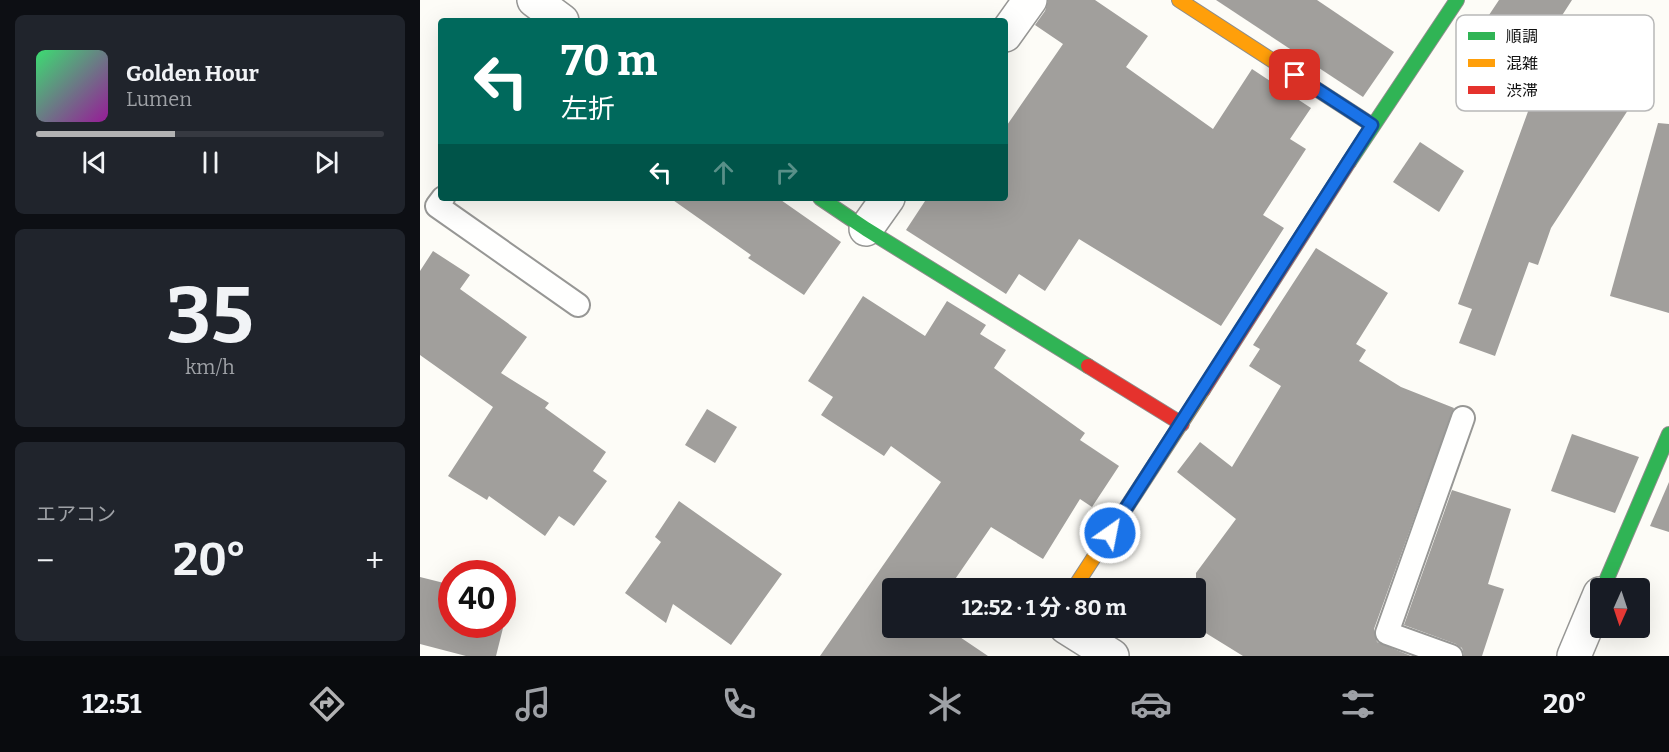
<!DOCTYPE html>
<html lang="ja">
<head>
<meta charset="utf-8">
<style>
	:root { --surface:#171b24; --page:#20242c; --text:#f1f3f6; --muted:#9ea1a6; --line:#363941; --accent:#b2b2b3 }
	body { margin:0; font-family:Bitter,"Noto Sans JP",serif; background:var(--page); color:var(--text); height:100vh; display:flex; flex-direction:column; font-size:22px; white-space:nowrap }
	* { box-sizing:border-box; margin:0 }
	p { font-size:20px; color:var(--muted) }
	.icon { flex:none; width:33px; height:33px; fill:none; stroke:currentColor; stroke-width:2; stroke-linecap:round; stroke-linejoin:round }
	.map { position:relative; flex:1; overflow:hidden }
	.side { display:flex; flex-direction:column; gap:15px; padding:15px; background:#0d0f14; width:420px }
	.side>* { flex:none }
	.top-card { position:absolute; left:18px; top:18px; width:570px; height:183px; border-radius:6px; box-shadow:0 6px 24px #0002; background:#00695c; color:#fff; overflow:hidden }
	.needle { width:39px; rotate:183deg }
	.controls { position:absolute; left:1170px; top:578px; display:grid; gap:12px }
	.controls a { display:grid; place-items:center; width:60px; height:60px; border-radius:6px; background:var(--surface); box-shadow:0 6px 24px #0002; font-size:30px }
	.speed { position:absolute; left:18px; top:560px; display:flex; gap:12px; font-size:30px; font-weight:700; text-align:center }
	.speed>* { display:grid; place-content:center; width:78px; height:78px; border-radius:50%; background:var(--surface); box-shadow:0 6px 24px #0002; line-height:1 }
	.speed .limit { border:9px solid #d22; background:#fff; color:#111 }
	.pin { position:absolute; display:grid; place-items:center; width:51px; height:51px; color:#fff; margin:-26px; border-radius:12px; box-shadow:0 3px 9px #0006 }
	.me { position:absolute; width:66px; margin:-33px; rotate:33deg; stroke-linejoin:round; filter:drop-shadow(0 0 4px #0008) }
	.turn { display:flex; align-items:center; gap:21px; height:126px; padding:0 24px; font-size:27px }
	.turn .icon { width:78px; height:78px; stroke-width:2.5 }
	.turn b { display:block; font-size:42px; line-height:51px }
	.lanes { display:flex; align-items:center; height:57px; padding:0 24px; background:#0003; justify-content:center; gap:30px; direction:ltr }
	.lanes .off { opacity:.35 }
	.big { font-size:45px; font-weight:700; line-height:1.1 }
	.side .card { flex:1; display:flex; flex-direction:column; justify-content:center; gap:9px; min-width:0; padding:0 21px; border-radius:9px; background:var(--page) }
	.side .dial { align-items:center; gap:0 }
	.dial b { font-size:78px; line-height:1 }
	.song { display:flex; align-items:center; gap:18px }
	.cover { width:72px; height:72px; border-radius:9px; background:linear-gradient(135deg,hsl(140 70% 55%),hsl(300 70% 35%)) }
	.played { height:6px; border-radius:3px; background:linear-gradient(90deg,var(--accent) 40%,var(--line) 40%) }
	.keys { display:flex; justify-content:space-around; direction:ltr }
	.heat { display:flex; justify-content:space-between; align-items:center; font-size:33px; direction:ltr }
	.trip { position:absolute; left:462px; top:578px; width:324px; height:60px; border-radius:6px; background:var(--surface); box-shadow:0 6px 24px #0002; font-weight:700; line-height:60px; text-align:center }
	.tab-bar { display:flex; height:96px; justify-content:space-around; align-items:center; background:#090b0e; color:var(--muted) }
	.tab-bar .icon { width:42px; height:42px }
	.tab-bar .selected { color:var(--accent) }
	.tab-bar b { font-size:27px; color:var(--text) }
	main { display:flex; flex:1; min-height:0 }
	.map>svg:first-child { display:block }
	.building { fill:#a19f9c }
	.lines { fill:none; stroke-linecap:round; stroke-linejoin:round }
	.lane-casing { stroke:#979795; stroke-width:26 }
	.street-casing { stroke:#979795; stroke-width:36 }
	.fast-casing { stroke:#8e8d8b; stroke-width:16 }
	.slow-casing { stroke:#8e8d8b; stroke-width:16 }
	.jam-casing { stroke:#8e8d8b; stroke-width:16 }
	.lane { stroke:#fffffe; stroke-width:22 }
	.street { stroke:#fffffe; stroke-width:33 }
	.fast { stroke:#30b455; stroke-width:14 }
	.slow { stroke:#ff9f0a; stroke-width:14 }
	.jam { stroke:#e5322d; stroke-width:14 }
	.route-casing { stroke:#114b97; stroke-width:15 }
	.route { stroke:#1a73e8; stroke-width:10 }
	.key { fill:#fff; stroke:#b8b8b8; stroke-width:1.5 }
	.key-label { font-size:16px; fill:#111 }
</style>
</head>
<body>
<main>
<section class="side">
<div class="card">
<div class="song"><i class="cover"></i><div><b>Golden Hour</b><p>Lumen</p></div></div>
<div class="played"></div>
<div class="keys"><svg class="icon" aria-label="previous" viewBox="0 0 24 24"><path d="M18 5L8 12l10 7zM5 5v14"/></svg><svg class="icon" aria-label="pause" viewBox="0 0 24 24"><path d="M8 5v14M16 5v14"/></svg><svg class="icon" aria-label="next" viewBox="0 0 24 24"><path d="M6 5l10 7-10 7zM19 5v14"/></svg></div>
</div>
<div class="card dial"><b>35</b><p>km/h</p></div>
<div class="card"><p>エアコン</p>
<div class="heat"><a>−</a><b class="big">20°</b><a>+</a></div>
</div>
</section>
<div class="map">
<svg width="1249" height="656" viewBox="0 0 1249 656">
	<rect width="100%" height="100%" fill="#fdfcf7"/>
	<g class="building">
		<path d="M628,0H675L728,36L706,67L793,129L832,69L891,108L870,139L886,149L843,215L864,228L801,326L659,239L625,291L599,274L586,294L486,230L507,198H585V128L643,44L615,25L625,11Z"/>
		<path d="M796,0H897L974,52L943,97Z"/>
		<path d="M1079,0H1152L1123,45L1210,107L1131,228L1118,265L1109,262L1075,356L1039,343L1052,309L1038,304L1114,95L1092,84L1094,80L1047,48Z"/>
		<path d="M1238,123L1249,124V313L1190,296Z"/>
		<path d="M1000,142L1044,171L1019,212L973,182Z"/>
		<path d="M250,198H358L421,242L384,295L328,258L331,255Z"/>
		<path d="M896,248L968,293L936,344L946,350L939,361L981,387L1034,408L954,629L957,642L991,656H823L776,627V573L816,519L757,472L780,442L812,467L861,386L829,366L840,349L833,345Z"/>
		<path d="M13,251L50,275L40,289L107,337L81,373L129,403L125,408L186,452L173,471L187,481L154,526L139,516L125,536L69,496L67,500L28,476L73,407L0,355V271Z"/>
		<path d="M443,296L505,336L527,301L566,325L560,334L586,350L574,368L665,433L660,440L699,466L672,507L660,499L623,559L571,527L529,588H472V627H525L568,656H400L521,482L471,446L464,456L401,415L413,397L388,381Z"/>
		<path d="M287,409L317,427L295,463L265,445Z"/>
		<path d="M1152,434L1219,457L1195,513L1131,491Z"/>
		<path d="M1249,482V532L1230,526Z"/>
		<path d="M1032,490L1091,509L1068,584L1084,589L1062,656H1044L1042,648L1036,644L984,625Z"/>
		<path d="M259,501L362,574L311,645L253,604L246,623L205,593L241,542L235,537Z"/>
		<path d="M0,577L32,585V624H82V598L90,600L76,656H46L0,644Z"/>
	</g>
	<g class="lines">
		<defs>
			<g id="lane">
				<path d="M23,198L17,206L158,305"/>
				<path d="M1031,656L967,633L1043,418"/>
			</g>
			<g id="street">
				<path d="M114,0L142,21"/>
				<path d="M585,35L610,0"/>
				<path d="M446,229L468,198"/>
				<path d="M646,627L692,656"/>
				<path d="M1154,656L1180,594"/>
			</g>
			<g id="fast">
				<path d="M929,162L1037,0"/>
				<path d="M400,198L446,229L668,366"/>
				<path d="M1183,588L1249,434"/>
			</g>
			<g id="slow">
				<path d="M759,0L952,125"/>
				<path d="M654,588L783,390"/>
			</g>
			<g id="jam">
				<path d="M668,366L762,424"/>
				<path d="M783,390L929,162"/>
			</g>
		</defs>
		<use href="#lane" class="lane-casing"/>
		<use href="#street" class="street-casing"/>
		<use href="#fast" class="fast-casing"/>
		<use href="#slow" class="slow-casing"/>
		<use href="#jam" class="jam-casing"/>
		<use href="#lane" class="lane"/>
		<use href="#street" class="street"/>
		<use href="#fast" class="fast"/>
		<use href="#slow" class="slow"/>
		<use href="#jam" class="jam"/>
	</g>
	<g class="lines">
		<defs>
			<path id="route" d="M690,533L952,125L875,75"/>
		</defs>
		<use href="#route" class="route-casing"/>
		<use href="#route" class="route"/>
	</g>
	<rect x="1036" y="15" width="198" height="96" rx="9" class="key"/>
	<rect x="1048" y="32" width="27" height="8" fill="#30b455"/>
	<rect x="1048" y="59" width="27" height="8" fill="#ff9f0a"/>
	<rect x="1048" y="86" width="27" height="8" fill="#e5322d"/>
	<g class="key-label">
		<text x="1086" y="42">順調</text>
		<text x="1086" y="69">混雑</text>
		<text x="1086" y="96">渋滞</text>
	</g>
</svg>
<div class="controls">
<a><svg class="needle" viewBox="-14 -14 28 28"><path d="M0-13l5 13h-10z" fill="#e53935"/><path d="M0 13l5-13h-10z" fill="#9ea1a6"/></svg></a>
</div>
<div class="speed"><div class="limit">40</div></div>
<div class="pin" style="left:875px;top:75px;background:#d93025"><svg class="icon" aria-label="arrive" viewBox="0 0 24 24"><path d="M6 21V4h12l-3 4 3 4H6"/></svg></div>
<svg class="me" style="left:690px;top:533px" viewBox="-20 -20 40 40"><circle r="17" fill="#1a73e8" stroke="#fff" stroke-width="3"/><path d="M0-11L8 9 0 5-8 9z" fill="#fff"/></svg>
<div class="trip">12:52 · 1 分 · 80 m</div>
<div class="top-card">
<div class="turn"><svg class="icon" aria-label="left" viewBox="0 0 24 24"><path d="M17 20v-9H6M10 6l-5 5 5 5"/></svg><div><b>70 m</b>左折</div></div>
<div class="lanes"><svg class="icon" aria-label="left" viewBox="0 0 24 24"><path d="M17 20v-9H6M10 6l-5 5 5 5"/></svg><svg class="icon off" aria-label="ahead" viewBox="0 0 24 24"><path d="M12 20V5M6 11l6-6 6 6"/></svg><svg class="icon off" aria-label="right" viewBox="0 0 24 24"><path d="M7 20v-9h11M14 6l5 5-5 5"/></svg></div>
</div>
</div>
</main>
<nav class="tab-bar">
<b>12:51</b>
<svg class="icon selected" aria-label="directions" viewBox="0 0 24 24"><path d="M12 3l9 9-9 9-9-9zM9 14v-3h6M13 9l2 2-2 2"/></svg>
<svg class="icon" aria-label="music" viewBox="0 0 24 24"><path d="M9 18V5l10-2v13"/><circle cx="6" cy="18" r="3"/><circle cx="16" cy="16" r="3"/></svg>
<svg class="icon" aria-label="phone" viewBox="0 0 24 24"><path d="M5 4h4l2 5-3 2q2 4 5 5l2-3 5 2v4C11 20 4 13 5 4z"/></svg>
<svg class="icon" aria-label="climate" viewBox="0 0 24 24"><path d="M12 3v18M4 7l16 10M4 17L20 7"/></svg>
<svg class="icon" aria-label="car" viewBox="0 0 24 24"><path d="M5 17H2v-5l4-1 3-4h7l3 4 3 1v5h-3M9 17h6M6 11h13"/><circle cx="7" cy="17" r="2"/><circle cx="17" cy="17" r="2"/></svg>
<svg class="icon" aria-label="filters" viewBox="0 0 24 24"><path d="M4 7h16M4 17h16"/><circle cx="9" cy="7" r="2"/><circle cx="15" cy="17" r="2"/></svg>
<b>20°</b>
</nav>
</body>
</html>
